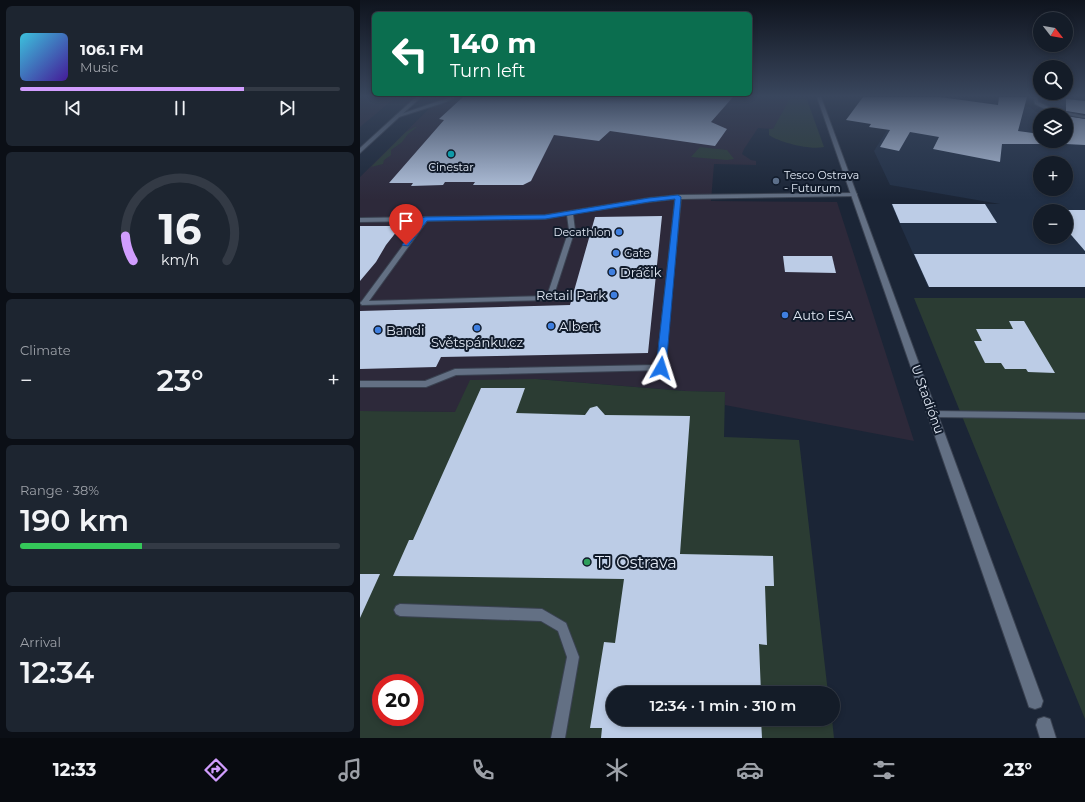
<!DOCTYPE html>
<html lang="en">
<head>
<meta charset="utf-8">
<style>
	:root { --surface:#141c28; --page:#1d2530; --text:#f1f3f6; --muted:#9da1a8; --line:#333a45; --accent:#d19dfe }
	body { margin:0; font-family:Montserrat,sans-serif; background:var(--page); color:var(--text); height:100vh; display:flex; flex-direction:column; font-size:15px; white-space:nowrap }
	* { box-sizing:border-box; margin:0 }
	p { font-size:13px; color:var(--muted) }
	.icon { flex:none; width:22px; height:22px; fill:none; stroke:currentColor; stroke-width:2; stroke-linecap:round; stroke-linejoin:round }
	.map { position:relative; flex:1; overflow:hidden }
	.sheet { display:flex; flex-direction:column; gap:6px; padding:6px; background:#0b0f16; width:360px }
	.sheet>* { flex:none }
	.guide { position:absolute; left:12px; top:12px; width:380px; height:84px; border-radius:6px; box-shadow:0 2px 6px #0003,0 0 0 1px var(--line); background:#0b6e4f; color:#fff; overflow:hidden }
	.needle { width:26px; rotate:121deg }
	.fabs { position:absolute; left:673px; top:12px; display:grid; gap:8px }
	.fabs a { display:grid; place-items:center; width:40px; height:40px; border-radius:50%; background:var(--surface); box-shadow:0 2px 6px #0003,0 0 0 1px var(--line); font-size:20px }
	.speed { position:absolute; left:12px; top:674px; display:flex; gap:8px; font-size:20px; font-weight:700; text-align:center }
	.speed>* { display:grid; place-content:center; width:52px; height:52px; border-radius:50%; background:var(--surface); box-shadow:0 2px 6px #0003,0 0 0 1px var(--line); line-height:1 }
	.speed .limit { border:6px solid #d22; background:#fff; color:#111 }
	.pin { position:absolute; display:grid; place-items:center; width:34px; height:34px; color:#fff; margin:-41px -17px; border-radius:50% 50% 50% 0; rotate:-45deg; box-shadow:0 0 4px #0007 }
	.pin .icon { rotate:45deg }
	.me { position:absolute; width:44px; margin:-22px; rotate:6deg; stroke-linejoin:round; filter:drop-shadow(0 0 3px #0008) }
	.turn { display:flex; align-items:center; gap:14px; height:84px; padding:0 12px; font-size:18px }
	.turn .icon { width:52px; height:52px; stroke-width:2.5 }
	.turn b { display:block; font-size:28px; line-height:34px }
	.big { font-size:30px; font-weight:600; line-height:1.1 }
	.sheet .card { flex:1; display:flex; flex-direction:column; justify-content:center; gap:6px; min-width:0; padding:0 14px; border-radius:6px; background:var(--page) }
	.sheet .dial { align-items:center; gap:0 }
	.dial svg { height:104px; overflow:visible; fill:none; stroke:var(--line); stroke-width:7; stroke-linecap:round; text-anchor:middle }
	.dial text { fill:var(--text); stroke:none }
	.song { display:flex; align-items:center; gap:12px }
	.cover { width:48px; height:48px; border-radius:6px; background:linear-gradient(135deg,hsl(190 70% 55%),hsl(260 70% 35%)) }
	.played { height:4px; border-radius:2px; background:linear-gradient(90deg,var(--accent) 70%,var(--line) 70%) }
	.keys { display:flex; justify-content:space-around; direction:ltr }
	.heat { display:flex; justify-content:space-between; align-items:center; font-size:22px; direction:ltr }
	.charge { height:6px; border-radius:3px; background:linear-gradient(90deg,#34c759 38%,var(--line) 0) }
	.trip { position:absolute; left:246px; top:686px; width:234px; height:40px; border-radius:20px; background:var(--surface); box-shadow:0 2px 6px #0003,0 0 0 1px var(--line); font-weight:600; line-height:40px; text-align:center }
	.tab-bar { display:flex; height:64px; justify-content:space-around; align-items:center; background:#080b10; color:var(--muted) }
	.tab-bar .icon { width:28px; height:28px }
	.tab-bar .active { color:var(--accent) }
	.tab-bar b { font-size:18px; color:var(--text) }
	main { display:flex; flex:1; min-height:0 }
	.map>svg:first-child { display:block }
	.commercial { fill:#2d293a }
	.built { fill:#223046; fill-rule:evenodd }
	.green { fill:#2b3c33; fill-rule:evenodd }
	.building { fill:#bccce6 }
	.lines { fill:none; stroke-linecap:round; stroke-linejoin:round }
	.service-casing { stroke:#3a4251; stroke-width:2 }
	.minor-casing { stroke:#3a4251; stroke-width:2 }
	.tertiary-casing { stroke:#3a4251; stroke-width:2 }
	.service { fill:#637084; fill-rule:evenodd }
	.minor { fill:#637084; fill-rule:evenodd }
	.tertiary { fill:#637084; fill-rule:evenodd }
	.route { fill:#1a73e8; stroke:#114b97 }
	.culture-dot { fill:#0f9aa8; stroke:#111b2b; stroke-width:1.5 }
	.service-dot { fill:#5c6f8a; stroke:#111b2b; stroke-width:1.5 }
	.shop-dot { fill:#3f7fe0; stroke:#111b2b; stroke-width:1.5 }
	.leisure-dot { fill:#2e9e5b; stroke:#111b2b; stroke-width:1.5 }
	.labels { text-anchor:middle; stroke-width:4; stroke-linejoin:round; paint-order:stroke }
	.far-poi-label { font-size:11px; fill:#e1e8f4; stroke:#111b2b; text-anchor:start }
	.poi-label { font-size:13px; fill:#e1e8f4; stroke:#111b2b; text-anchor:start }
	.street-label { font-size:13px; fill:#e1e8f4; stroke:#111b2b }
	.near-poi-label { font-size:16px; fill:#e1e8f4; stroke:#111b2b; text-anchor:start }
</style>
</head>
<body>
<main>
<section class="sheet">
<div class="card">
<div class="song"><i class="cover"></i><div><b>106.1 FM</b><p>Music</p></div></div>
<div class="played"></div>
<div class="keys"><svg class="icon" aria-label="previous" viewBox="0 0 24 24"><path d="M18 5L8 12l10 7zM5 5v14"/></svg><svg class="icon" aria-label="pause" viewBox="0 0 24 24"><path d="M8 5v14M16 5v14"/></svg><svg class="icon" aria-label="next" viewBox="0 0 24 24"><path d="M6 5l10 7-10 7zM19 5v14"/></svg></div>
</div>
<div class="card dial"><svg viewBox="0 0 100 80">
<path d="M14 69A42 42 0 1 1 86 69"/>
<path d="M14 69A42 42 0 0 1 8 50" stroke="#d19dfe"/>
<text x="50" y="56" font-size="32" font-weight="700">16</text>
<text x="50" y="72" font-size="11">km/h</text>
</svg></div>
<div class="card"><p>Climate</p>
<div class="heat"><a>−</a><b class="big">23°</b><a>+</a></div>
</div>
<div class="card"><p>Range · 38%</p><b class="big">190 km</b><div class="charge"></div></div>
<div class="card"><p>Arrival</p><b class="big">12:34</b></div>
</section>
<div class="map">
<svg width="725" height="738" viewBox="0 0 725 738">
	<rect width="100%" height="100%" fill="#1b2536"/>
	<g class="commercial">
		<path d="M0,97H36L0,127Z"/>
		<path d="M81,97H427L429,102L413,129L398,128L384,149L382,154L391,160L396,161V165L354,164L351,201L477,202L554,441L365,405V392L326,391L176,379L95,412L0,411V177Z"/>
	</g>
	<path class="built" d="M548,97H598L670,107L676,112L696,115H680V141H706V116L725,119V287H568L531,204H640L530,185L514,151ZM680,163H706V189H680ZM680,211H706V237H680Z"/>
	<g class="green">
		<path d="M427,97H446L464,147C450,150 421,143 409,135V129H413L428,102Z"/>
		<path d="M55,127H57L48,134L42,142L31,150V155L24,160L23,164L11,167L46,132Z"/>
		<path d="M340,147L367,150L374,159L367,160L331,157Z"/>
		<path d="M554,298H725V719Z"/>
		<path d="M176,379L325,391L365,392L364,437L439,440L468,693H253V719H472L474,738H0V411L95,412L110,380ZM21,683H55V717H21Z"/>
	</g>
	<g class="building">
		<path d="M103,97H373L351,122L367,129L355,146L250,131L239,141L194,135L171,181L163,185H113L115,182H85L83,185L51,186L53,183H29L84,120L79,119Z"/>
		<path d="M503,97H580L638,105L639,97H667L658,131L680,134V141H692V144H642L640,162L573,149L579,137L550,132L539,151L520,147L530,130L509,127L511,124L486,120Z"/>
		<path d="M706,99L725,101V114L706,111Z"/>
		<path d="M706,116L725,119V145L706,144Z"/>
		<path d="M532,204H625L637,223H540Z"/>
		<path d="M706,210H725V251L706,229Z"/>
		<path d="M302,216L288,353L81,357L76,367L0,369V311L210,305L235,217Z"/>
		<path d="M0,226H41L26,245L16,262L0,281Z"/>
		<path d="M554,254H725V287H569Z"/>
		<path d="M423,256H472L476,273L425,272Z"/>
		<path d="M649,321H664L695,373L668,372L666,369H645L641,363H625L614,341H622L616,329H653Z"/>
		<path d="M121,388H165L156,413L225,415L230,408L237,406L245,415L330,416L320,554L413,556L414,586H405L407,645L399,644L401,693H253V719H401L402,738H241L242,728H230L244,642L255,643L264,579L33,576L49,540H53Z"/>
		<path d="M0,574H20L0,618Z"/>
	</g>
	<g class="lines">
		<defs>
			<g id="service">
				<path d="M91,97H96L86,102L39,117L35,116Z"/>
				<path d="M670,97H677L678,102L695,110L725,116V118C707,115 690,113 675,104L674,99Z"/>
				<path d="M495,193L497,194V196L321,199L304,370L96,375L66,387H0V381H65L95,369L297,365L315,199L289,202L213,214L215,230L193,298L190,300L2,305L0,303L2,301L61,221L0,222V218L185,215L289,198L318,195ZM207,215L209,230L187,296L9,301L67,221L185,219Z"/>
				<path d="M573,411L725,413V419L573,417L570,416L569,414L570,412Z"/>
				<path d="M40,604L182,609L206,623L219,657L205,738H191L207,657L198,631L181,621L40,616L36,614L34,610L36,606Z"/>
			</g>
			<g id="minor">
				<path d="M457,97H461L683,701L681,707L675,709L669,707L667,701Z"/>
				<path d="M684,717L690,719L696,738H680L676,725L678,719Z"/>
			</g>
			<path id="tertiary" d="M56,97H61L0,153V148Z"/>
		</defs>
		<use href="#service" class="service-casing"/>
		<use href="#minor" class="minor-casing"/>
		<use href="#tertiary" class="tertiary-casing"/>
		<use href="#service" class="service"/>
		<use href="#minor" class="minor"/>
		<use href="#tertiary" class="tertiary"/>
	</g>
	<linearGradient id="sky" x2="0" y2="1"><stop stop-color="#0f141e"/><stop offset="0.48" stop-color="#39465d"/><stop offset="1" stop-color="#39465d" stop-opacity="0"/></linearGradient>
	<rect width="725" height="200" fill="url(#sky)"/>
	<path class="route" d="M318,195L321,197L306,368L301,371L296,368L315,199L289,202L185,219L67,221L48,246L42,245L62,218L65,217L185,215L289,198Z"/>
	<circle class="culture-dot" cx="91" cy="154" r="4"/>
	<circle class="service-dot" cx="416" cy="181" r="4"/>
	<g class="shop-dot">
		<circle cx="259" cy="232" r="4"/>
		<circle cx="256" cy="253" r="4"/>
		<circle cx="252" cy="272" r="4"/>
		<circle cx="254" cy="295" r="4"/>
		<circle cx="425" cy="315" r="4"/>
		<circle cx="191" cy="326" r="4"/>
		<circle cx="117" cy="328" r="4"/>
		<circle cx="18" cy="330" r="4"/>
	</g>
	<circle class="leisure-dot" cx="227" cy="562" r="4"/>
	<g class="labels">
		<g class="far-poi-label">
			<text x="91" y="171" text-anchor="middle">Cinestar</text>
			<text x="424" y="179">Tesco Ostrava<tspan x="424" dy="13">- Futurum</tspan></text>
			<text x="251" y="236" text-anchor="end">Decathlon</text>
			<text x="264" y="257">Gate</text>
		</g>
		<g class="poi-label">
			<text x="260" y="277">Dráčik</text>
			<text x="246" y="300" text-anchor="end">Retail Park</text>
			<text x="433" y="320">Auto ESA</text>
			<text x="199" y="331">Albert</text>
			<text x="26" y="335">Bandi</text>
			<text x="117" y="347" text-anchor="middle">Světspánku.cz</text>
		</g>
		<g class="street-label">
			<text transform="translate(568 399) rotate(70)" y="5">U Stadiónu</text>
		</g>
		<g class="near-poi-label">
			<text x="235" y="568">TJ Ostrava</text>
		</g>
	</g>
</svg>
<div class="fabs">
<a><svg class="needle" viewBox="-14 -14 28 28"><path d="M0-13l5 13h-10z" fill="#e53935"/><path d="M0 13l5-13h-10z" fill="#9da1a8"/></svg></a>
<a><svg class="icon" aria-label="search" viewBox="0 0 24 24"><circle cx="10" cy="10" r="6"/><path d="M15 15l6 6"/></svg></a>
<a><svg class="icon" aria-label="layers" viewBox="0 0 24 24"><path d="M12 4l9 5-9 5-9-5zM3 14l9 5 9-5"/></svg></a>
<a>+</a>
<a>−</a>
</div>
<div class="speed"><div class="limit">20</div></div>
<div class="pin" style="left:46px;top:245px;background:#d93025"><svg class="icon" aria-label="arrive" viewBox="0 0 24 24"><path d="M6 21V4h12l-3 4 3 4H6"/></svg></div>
<svg class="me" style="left:301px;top:368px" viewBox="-20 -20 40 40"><path d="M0-17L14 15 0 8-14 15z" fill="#1a73e8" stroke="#fff" stroke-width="4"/></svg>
<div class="trip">12:34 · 1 min · 310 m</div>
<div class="guide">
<div class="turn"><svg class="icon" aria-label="left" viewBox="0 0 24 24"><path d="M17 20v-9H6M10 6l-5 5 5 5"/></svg><div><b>140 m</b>Turn left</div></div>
</div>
</div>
</main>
<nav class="tab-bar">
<b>12:33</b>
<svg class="icon active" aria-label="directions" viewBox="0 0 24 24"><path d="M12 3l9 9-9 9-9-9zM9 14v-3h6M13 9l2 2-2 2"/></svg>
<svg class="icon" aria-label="music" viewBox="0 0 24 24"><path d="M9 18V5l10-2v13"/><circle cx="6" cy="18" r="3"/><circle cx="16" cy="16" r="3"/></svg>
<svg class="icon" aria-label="phone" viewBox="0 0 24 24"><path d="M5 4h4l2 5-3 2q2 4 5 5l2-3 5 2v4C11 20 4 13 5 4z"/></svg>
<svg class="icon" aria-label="climate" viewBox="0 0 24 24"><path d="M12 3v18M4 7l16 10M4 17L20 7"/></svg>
<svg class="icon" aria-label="car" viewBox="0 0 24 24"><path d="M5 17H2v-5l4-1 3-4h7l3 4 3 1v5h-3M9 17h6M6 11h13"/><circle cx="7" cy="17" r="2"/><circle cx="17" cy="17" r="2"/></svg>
<svg class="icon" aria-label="filters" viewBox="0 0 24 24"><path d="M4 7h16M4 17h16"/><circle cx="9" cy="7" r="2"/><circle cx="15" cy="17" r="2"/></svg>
<b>23°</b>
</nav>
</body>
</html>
